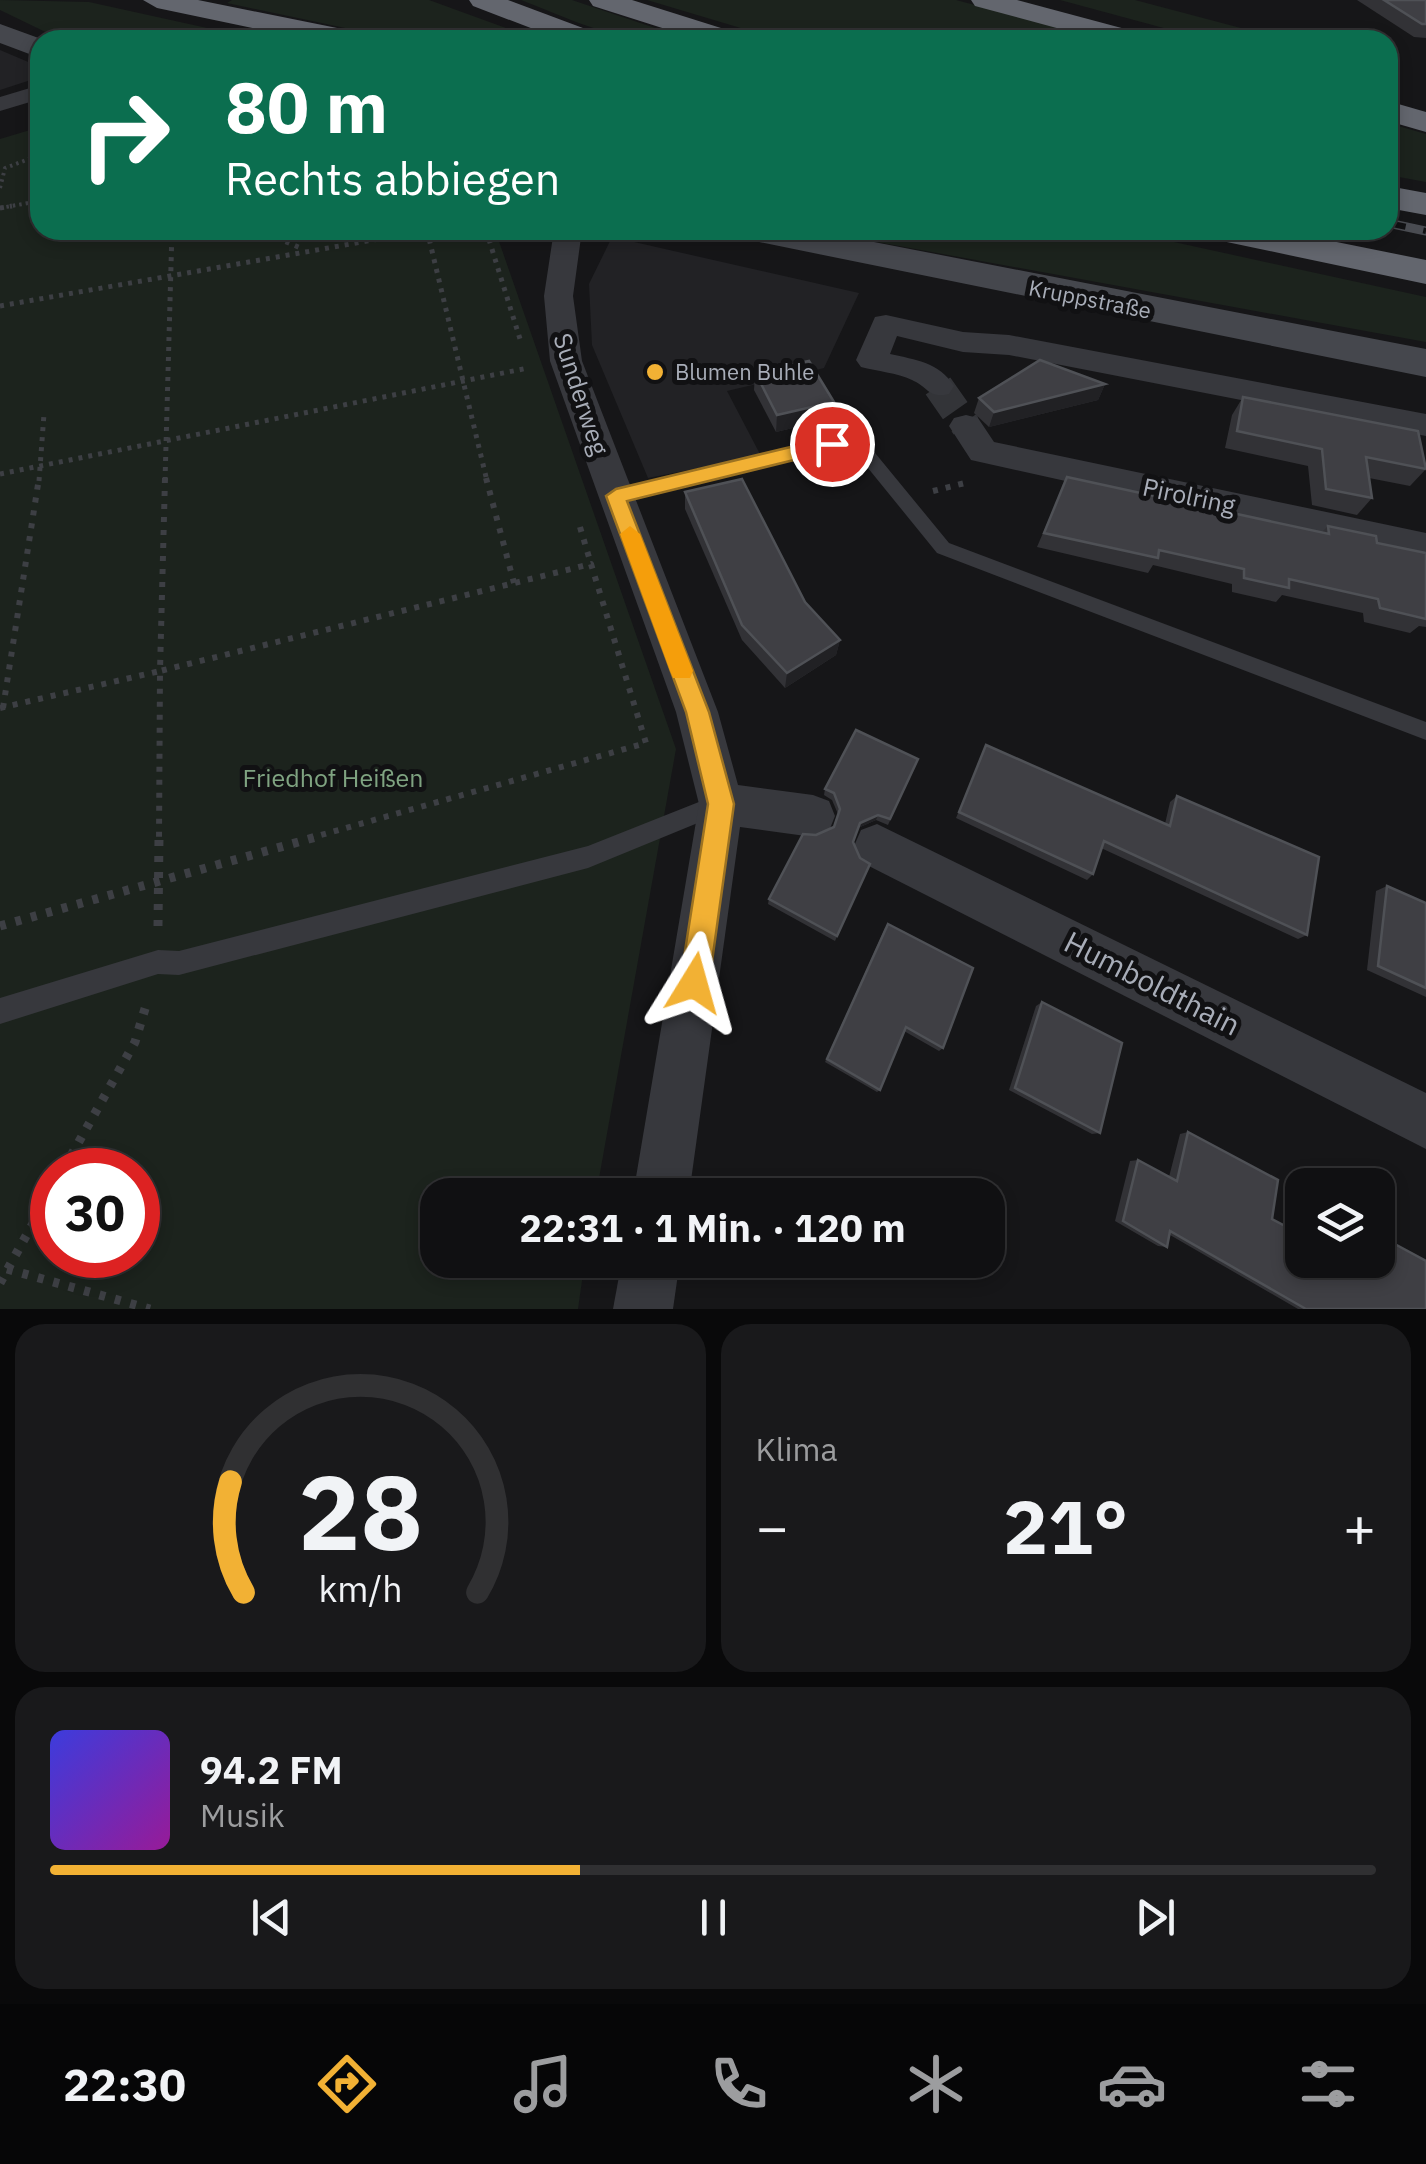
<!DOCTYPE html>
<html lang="de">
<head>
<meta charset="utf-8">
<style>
	:root { --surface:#101012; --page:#19191b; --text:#f1f3f6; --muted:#9c9d9f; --line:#303032; --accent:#f2b134 }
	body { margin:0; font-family:"IBM Plex Sans",sans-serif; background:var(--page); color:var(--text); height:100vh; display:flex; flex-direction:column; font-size:38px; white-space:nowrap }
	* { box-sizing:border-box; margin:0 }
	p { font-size:32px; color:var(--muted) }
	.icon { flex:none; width:55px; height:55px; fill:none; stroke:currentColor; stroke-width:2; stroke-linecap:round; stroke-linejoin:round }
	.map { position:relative; height:1309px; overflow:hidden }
	.drawer { display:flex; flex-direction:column; gap:15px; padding:15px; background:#09090a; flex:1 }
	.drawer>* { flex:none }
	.guide { position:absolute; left:30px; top:30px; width:1368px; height:210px; border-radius:30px; box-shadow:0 5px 15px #0003,0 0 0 2px var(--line); background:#0b6e4f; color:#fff; overflow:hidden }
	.buttons { position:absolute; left:1285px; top:1168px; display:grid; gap:20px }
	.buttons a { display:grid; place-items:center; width:110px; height:110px; border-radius:20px; background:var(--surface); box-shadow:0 5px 15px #0003,0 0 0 2px var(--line); font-size:50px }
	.speed { position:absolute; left:30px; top:1148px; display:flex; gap:20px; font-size:50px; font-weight:700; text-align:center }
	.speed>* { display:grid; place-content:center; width:130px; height:130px; border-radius:50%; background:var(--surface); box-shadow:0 5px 15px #0003,0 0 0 2px var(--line); line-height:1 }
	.speed .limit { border:15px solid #d22; background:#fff; color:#111 }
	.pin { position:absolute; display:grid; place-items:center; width:85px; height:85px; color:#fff; margin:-42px; border:5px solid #fff; border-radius:50%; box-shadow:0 2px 10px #0007 }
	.me { position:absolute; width:110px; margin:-55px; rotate:8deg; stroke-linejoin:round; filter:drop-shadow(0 0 8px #0008) }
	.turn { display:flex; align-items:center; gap:35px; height:210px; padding:0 30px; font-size:45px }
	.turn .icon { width:130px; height:130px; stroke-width:2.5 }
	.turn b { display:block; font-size:70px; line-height:85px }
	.big { font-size:75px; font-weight:700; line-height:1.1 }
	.drawer .widget { flex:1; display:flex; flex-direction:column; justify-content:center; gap:15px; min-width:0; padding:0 35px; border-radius:30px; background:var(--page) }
	.drawer .dial { align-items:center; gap:0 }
	.dial svg { height:260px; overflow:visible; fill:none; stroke:var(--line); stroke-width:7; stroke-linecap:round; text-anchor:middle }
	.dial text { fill:var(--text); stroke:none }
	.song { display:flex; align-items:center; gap:30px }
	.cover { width:120px; height:120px; border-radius:15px; background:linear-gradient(135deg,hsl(240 70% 55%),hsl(300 70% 35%)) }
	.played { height:10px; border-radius:5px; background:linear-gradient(90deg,var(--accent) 40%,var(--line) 40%) }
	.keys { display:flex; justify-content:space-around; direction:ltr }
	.heat { display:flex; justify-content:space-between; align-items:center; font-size:55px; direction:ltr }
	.drawer .tiles { flex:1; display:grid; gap:15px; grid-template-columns:1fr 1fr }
	.widget:last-child { grid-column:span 2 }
	.trip { position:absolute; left:420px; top:1178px; width:585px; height:100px; border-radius:30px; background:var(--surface); box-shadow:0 5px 15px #0003,0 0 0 2px var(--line); font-weight:700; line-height:100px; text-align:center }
	.menu { display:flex; height:160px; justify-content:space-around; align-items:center; background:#060607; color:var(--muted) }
	.menu .icon { width:70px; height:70px }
	.menu .on { color:var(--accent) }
	.menu b { font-size:45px; color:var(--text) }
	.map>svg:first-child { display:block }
	.built { fill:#222225 }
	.green { fill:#1c231d; fill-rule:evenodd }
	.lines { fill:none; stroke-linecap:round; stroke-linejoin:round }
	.street-tunnel { stroke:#333438; stroke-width:30; stroke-dasharray:30 15; stroke-linecap:butt }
	.path-far3 { stroke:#3d3f44; stroke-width:4; stroke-dasharray:2.5 4; stroke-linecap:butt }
	.path-far2 { stroke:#3d3f44; stroke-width:5; stroke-dasharray:4 6; stroke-linecap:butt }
	.path-far1 { stroke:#3d3f44; stroke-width:6; stroke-dasharray:5 8; stroke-linecap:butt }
	.path { stroke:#3d3f44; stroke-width:9; stroke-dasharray:6 10; stroke-linecap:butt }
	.lane { fill:#37383d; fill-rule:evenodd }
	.street { fill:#37383d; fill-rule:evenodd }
	.secondary { fill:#45474d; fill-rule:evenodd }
	.highway { fill:#63666e; fill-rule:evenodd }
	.rail-far1-casing { stroke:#4a4c52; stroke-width:6 }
	.rail-casing { stroke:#4a4c52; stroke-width:9 }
	.rail-far1 { stroke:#111113; stroke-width:4; stroke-dasharray:12; stroke-linecap:butt }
	.rail { stroke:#111113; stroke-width:6; stroke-dasharray:18; stroke-linecap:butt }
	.wall { fill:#323236 }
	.shaded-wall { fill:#212124 }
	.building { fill:#3f3f44; stroke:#4f5156; stroke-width:2.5 }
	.route { fill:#f2b134; stroke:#9d7322; stroke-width:2.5 }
	.slow { fill:#f59e0b }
	.poi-dot { fill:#f2b134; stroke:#111113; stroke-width:4 }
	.labels { text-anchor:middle; stroke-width:10; stroke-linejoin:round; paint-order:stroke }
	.far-street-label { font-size:22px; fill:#a8adb8; stroke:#111113 }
	.far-poi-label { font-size:22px; fill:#a8adb8; stroke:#111113; text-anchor:start }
	.street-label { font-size:25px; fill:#a8adb8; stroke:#111113 }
	.park-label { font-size:25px; fill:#7fa381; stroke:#111113 }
	.near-street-label { font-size:30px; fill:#a8adb8; stroke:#111113 }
</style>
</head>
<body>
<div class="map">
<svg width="1426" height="1309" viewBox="0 0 1426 1309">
	<rect width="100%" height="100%" fill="#161618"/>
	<g class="built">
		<path d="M0,50L40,67V77L0,90Z"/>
		<path d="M612,237L859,293L824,368L727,391L761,456L648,478L592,345L589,284Z"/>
	</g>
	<g class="green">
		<path d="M0,0L89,2L262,40H62L0,10Z"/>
		<path d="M232,0H429L539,40H402L227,3Z"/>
		<path d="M521,0H572L673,34C640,54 556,13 521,0Z"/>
		<path d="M647,0H956L1107,40H781Z"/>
		<path d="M1060,0H1135L1286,40H1208Z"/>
		<path d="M1388,123L1426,134V182L1388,175Z"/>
		<path d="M40,127V230H495L676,749L596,1195H438V1260H585L578,1309H0V139ZM52,1170H138V1255H52Z"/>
		<path d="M811,230H1119L1426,297V342Z"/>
	</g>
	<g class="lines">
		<path class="street-tunnel" d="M938,386L966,426"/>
		<g class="path-far3">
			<path d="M0,188L5,168L40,155"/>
			<path d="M0,208L40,201"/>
		</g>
		<g class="path-far2">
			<path d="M0,208L12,206"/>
			<path d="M258,230L303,249"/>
			<path d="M427,230L487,481"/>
			<path d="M486,230L520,339"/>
			<path d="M0,306L430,230"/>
			<path d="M0,474L528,368"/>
			<path d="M39,481L44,414"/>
			<path d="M165,481L172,230"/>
		</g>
		<g class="path-far1">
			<path d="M165,478L160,671L591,564L646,743L307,839"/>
			<path d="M486,478L514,583"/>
			<path d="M933,491L965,483"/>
			<path d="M580,527L591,564"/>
			<path d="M0,708L160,671L159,839"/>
			<path d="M3,708L39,478"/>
		</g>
		<g class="path">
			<path d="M0,926L316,837"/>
			<path d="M158,926L159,837"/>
			<path d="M63,1170L135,1042L147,1002"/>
			<path d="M7,1269L150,1309"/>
			<path d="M0,1283L52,1189"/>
		</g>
		<g class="lane">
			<path d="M832,438L871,448L949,543L1426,722V740L937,553L859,457L832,450L616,502L607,496L616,490Z"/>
			<path d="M719,794L727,797L730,804L727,811L588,868L179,975L158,974L0,1024V998L158,950L179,951L588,846Z"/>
		</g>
		<g class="street">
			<path d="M40,85V99L0,111V97Z"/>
			<path d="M554,230H582L573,296L582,361L718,712L738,785L813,795L829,801L835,816L829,831L813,837L740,827L689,1195H633L699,804L676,712L550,361L544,296Z"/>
			<path d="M886,315L963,332L1009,335L1426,414V436L1009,355L963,352L897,336L890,354C916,360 939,362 954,386L949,394C929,399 928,387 912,380C897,373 877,371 861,367L856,360L875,317Z"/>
			<path d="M966,415L978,418L994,442L1426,533V561L971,460L949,426L954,418Z"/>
			<path d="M877,824L1426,1093V1149L861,862L854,846L861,830Z"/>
			<path d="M622,1260H680L673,1309H613Z"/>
		</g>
		<g class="secondary">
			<path d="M0,24L44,40H40V58L0,43Z"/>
			<path d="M735,230H812L1426,349V377L754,241L741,238Z"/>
		</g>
		<g class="highway">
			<path d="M143,0H198L352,31L362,34L367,40H310L157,8Z"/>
			<path d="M469,0H508L599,34L604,40H562L473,6Z"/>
			<path d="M589,0H632L740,34L745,40H700L593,6Z"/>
			<path d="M971,0H1017L1144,34L1149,40H1101L975,6Z"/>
			<path d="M1388,101L1426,112V132L1388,121Z"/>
			<path d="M1388,186L1426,193V215L1388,208Z"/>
			<path d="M1203,230H1277L1426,260V284L1222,241L1209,238Z"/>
		</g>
		<defs>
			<path id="rail-far1" d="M669,38L675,40"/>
			<path id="rail" d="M1388,223L1426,231"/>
		</defs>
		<use href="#rail-far1" class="rail-far1-casing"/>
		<use href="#rail" class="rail-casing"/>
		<use href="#rail-far1" class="rail-far1"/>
		<use href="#rail" class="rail"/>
	</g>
	<g class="wall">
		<path d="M1357,0H1426V38L1414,37Z"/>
		<path d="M755,372L834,402L831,419L776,432L754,390Z"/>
		<path d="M1105,384L1098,400L989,427L974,413L979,398Z"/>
		<path d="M1243,397L1426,469L1410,486L1369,478L1372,498L1357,515L1312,505L1308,466L1225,448L1232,415Z"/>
		<path d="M1067,477L1322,532L1328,526L1377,543L1426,553V627L1419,626L1410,633L1364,622L1363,613L1282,595L1276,602L1232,592V584L1153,565L1148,573L1037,547Z"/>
		<path d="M685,492L805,602L840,640L836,655L785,688L742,640L685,509Z"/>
		<path d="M986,745L1165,824L1170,802L1177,796L1307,935L1298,939L1101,848L1093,874L1087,880L956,818Z"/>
		<path d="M918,759L888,825L876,820L858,828L853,842L860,858L870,864L835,941L768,904L769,899L816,835L834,827L838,814L832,800L824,795L825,789Z"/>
		<path d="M1387,886L1426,903V997L1367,970L1376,891Z"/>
		<path d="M885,928L943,1048L939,1051L904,1031L880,1090L877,1092L825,1062Z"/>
		<path d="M1042,1002L1100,1133L1092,1134L1009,1090L1036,1006Z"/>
		<path d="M1188,1132L1272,1219L1302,1260H1378L1426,1309H1298L1170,1235L1167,1247L1158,1246L1115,1221L1130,1161L1138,1160L1169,1177L1180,1134Z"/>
	</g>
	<g class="shaded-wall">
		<path d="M1105,384L1098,400L989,427L994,412Z"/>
		<path d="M834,402L831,419L776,432L777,415Z"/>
		<path d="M840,640L836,655L785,688L787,673Z"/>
		<path d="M878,815L876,820L858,828L860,823Z"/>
	</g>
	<g class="building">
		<path d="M1384,0H1426V24H1422Z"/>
		<path d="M1040,360L1105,384L994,412L979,398Z"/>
		<path d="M809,361L834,402L777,415L755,372Z"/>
		<path d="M1243,397L1418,431L1426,469L1366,457L1372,498L1326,489L1322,449L1237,431Z"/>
		<path d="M1067,477L1329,534L1328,526L1376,536L1377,543L1426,553V619L1380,608L1378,599L1289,579V588L1244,578V569L1159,550L1158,558L1044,533Z"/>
		<path d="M742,479L805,602L840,640L787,673L742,625L685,492Z"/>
		<path d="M856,730L918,759L890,819L878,815L860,823L853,842L860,858L870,864L837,936L769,899L803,834L816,835L834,827L840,809L834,793L825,789Z"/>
		<path d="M986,745L1170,826L1177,796L1319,857L1307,935L1104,841L1093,874L959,812Z"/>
		<path d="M1387,886L1426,903V988L1378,966Z"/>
		<path d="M888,924L973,968L943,1048L906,1027L880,1090L827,1059Z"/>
		<path d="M1042,1002L1122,1043L1100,1133L1015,1088Z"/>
		<path d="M1188,1132L1278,1180L1272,1219L1302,1235V1260H1351L1360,1265L1361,1260H1378V1235L1426,1261V1309H1306L1170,1231L1167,1247L1123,1221L1138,1160L1177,1181Z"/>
	</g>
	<path class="route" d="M832,437L842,444L839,449L627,501L709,712L734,804L709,983L705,993L694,997L684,993L680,983L708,804L686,712L606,496L616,489Z"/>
	<path class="slow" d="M630,526L640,534L693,671L690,678H673L670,671L620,534Z"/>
	<circle class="poi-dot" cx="655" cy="372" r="10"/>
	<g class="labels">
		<g class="far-street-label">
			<text transform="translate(1090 299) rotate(11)" y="8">Kruppstraße</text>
		</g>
		<g class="far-poi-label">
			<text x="675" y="380">Blumen Buhle</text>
		</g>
		<g class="street-label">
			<text transform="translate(581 394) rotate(72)" y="9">Sunderweg</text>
			<text transform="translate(1189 496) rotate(12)" y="9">Pirolring</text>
		</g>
		<g class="park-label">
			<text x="333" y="787">Friedhof Heißen</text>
		</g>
		<g class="near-street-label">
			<text transform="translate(1152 984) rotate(27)" y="10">Humboldthain</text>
		</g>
	</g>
</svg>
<div class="buttons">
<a><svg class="icon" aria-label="layers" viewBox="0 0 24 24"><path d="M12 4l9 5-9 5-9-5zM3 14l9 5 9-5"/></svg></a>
</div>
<div class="speed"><div class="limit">30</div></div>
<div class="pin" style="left:832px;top:444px;background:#d93025"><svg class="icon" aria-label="arrive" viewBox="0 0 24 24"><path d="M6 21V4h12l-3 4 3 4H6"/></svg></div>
<svg class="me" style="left:694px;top:983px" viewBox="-20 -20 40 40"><path d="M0-17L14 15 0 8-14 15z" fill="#f2b134" stroke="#fff" stroke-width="4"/></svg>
<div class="trip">22:31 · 1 Min. · 120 m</div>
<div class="guide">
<div class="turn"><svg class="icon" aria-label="right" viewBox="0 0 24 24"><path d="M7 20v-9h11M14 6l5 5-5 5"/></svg><div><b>80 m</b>Rechts abbiegen</div></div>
</div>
</div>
<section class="drawer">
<div class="tiles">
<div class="widget dial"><svg viewBox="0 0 100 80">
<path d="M14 69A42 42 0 1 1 86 69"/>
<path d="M14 69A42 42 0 0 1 10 35" stroke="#f2b134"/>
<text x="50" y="56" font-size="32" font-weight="700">28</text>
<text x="50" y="72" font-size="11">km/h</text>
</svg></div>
<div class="widget"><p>Klima</p>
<div class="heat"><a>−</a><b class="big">21°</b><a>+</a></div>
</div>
<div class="widget">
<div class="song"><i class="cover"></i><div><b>94.2 FM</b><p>Musik</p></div></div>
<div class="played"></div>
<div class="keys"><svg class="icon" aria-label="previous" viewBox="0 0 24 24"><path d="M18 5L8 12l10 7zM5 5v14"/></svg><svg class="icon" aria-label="pause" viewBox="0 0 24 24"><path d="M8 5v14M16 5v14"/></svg><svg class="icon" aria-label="next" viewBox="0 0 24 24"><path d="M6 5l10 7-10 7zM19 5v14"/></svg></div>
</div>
</div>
</section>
<nav class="menu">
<b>22:30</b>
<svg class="icon on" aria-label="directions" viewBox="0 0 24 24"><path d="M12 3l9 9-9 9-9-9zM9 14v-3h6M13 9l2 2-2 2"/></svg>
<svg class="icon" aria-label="music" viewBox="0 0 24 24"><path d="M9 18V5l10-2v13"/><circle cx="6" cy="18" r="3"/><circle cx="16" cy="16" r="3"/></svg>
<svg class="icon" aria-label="phone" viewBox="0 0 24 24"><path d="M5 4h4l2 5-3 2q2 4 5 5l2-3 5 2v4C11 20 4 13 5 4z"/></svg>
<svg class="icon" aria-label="climate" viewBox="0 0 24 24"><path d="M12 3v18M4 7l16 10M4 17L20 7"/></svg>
<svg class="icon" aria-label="car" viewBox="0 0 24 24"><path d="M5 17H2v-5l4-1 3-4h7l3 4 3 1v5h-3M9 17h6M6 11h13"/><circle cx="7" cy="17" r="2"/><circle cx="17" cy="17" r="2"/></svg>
<svg class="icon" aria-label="filters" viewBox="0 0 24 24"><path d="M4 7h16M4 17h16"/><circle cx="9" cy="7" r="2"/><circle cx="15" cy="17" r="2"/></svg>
</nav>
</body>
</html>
